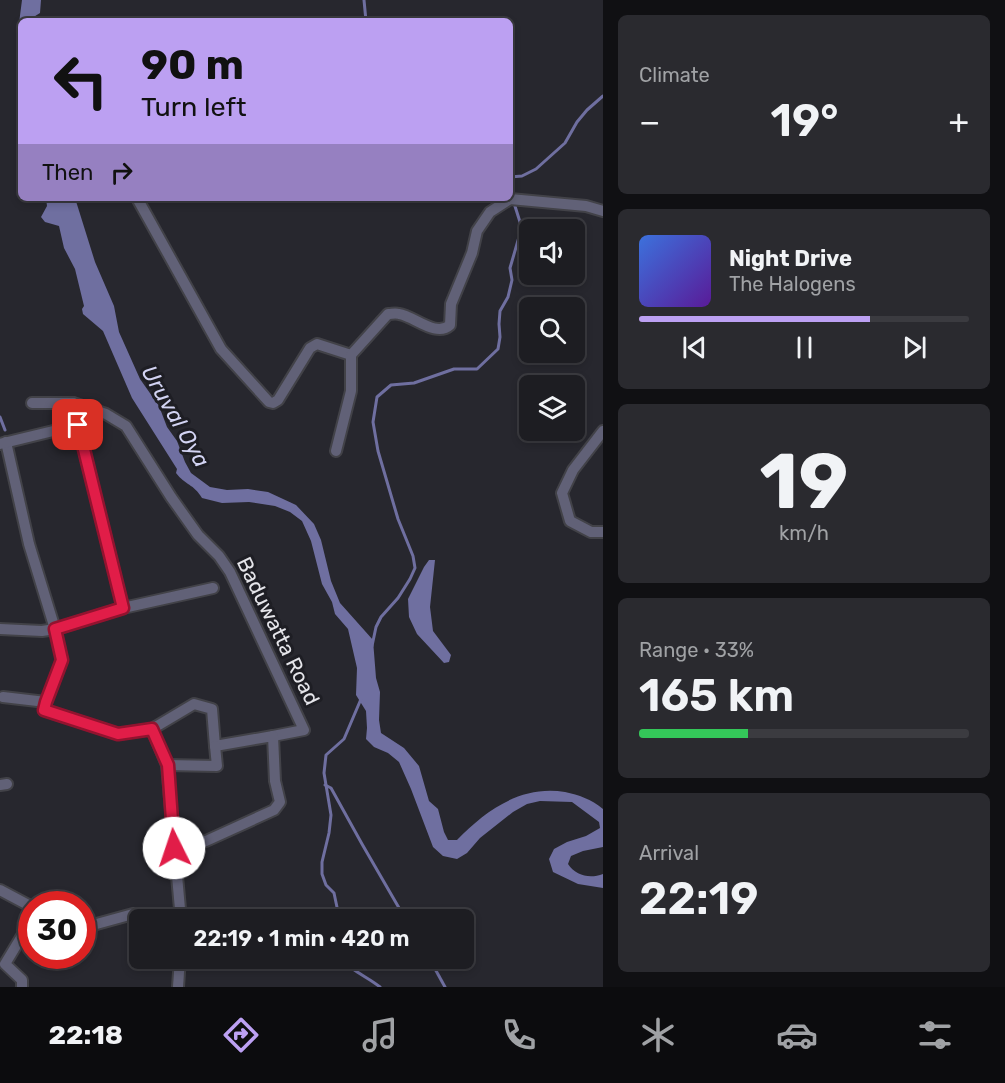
<!DOCTYPE html>
<html lang="en">
<head>
<meta charset="utf-8">
<style>
	:root { --surface:#1d1d22; --page:#2a2a2f; --text:#f1f3f6; --muted:#a0a2a5; --line:#3b3b40; --accent:#bca0f2 }
	body { margin:0; font-family:Rubik,sans-serif; background:var(--page); color:var(--text); height:100vh; display:flex; flex-direction:column; font-size:22px; white-space:nowrap }
	* { box-sizing:border-box; margin:0 }
	p { font-size:20px; color:var(--muted) }
	.icon { flex:none; width:33px; height:33px; fill:none; stroke:currentColor; stroke-width:2; stroke-linecap:round; stroke-linejoin:round }
	.map { position:relative; flex:1; overflow:hidden }
	.sheet { display:flex; flex-direction:column; gap:15px; padding:15px; background:#101013; width:402px }
	.sheet>* { flex:none }
	.banner { position:absolute; left:18px; top:18px; width:495px; height:183px; border-radius:9px; box-shadow:0 3px 9px #0003,0 0 0 2px var(--line); background:#bca0f2; color:#111; overflow:hidden }
	.controls { position:absolute; left:519px; top:219px; display:grid; gap:12px }
	.controls a { display:grid; place-items:center; width:66px; height:66px; border-radius:9px; background:var(--surface); box-shadow:0 3px 9px #0003,0 0 0 2px var(--line); font-size:30px }
	.speed { position:absolute; left:18px; top:891px; display:flex; gap:12px; font-size:30px; font-weight:700; text-align:center }
	.speed>* { display:grid; place-content:center; width:78px; height:78px; border-radius:50%; background:var(--surface); box-shadow:0 3px 9px #0003,0 0 0 2px var(--line); line-height:1 }
	.speed .limit { border:9px solid #d22; background:#fff; color:#111 }
	.pin { position:absolute; display:grid; place-items:center; width:51px; height:51px; color:#fff; margin:-26px; border-radius:12px; box-shadow:0 3px 9px #0006 }
	.me { position:absolute; width:66px; margin:-33px; rotate:356deg; stroke-linejoin:round; filter:drop-shadow(0 0 4px #0008) }
	.turn { display:flex; align-items:center; gap:21px; height:126px; padding:0 24px; font-size:27px }
	.turn .icon { width:78px; height:78px; stroke-width:2.5 }
	.turn b { display:block; font-size:42px; line-height:51px }
	.then { display:flex; align-items:center; height:57px; padding:0 24px; background:#0003; gap:12px; font-size:22px }
	.big { font-size:45px; font-weight:600; line-height:1.1 }
	.sheet .tile { flex:1; display:flex; flex-direction:column; justify-content:center; gap:9px; min-width:0; padding:0 21px; border-radius:9px; background:var(--page) }
	.sheet .dial { align-items:center; gap:0 }
	.dial b { font-size:78px; line-height:1 }
	.song { display:flex; align-items:center; gap:18px }
	.cover { width:72px; height:72px; border-radius:9px; background:linear-gradient(135deg,hsl(220 70% 55%),hsl(270 70% 35%)) }
	.played { height:6px; border-radius:3px; background:linear-gradient(90deg,var(--accent) 70%,var(--line) 70%) }
	.keys { display:flex; justify-content:space-around; direction:ltr }
	.heat { display:flex; justify-content:space-between; align-items:center; font-size:33px; direction:ltr }
	.charge { height:9px; border-radius:4px; background:linear-gradient(90deg,#34c759 33%,var(--line) 0) }
	.trip { position:absolute; left:129px; top:909px; width:345px; height:60px; border-radius:9px; background:var(--surface); box-shadow:0 3px 9px #0003,0 0 0 2px var(--line); font-weight:600; line-height:60px; text-align:center }
	.tab-bar { display:flex; height:96px; justify-content:space-around; align-items:center; background:#0c0c0e; color:var(--muted) }
	.tab-bar .icon { width:42px; height:42px }
	.tab-bar .current { color:var(--accent) }
	.tab-bar b { font-size:27px; color:var(--text) }
	main { display:flex; flex:1; min-height:0 }
	.map>svg:first-child { display:block }
	.water { fill:#6f6fa0 }
	.lines { fill:none; stroke-linecap:round; stroke-linejoin:round }
	.stream { stroke:#6f6fa0; stroke-width:3 }
	.street-casing { stroke:#424248; stroke-width:14 }
	.street { stroke:#616177; stroke-width:10 }
	.route-casing { stroke:#92132f; stroke-width:15 }
	.route { stroke:#e11d48; stroke-width:10 }
	.labels { text-anchor:middle; stroke-width:6; stroke-linejoin:round; paint-order:stroke }
	.street-label { font-size:21px; fill:#e5e5ea; stroke:#1e1e24 }
	.water-label { font-size:22px; font-style:italic; fill:#d3d4f3; stroke:#1e1e24 }
</style>
</head>
<body>
<main>
<div class="map">
<svg width="603" height="987" viewBox="0 0 603 987">
	<rect width="100%" height="100%" fill="#27272e"/>
	<g class="water">
		<path d="M22,0H41L40,13L32,18L31,21H21V62L17,39Z"/>
		<path d="M46,198H75L95,262L114,306L119,332L140,379L159,406L167,427L177,441L185,462L191,473L210,487L227,490L248,489L268,492L296,505L314,524L321,540L331,581L340,603L373,640L376,678L380,692L379,720L381,733L404,748L419,766L429,801L438,809L444,832L448,840H457C486,810 521,785 565,792C579,795 591,799 603,809V847L583,851L571,856L568,864C576,876 590,879 603,874V888L578,884L553,872L549,859L554,849L567,842L586,836L600,828L599,822L572,802L540,801L527,804L513,812L480,838L467,853L457,859L443,856L433,847L411,789L399,762L388,753L374,747L366,739L367,728L366,711L356,695L357,668L348,629L335,614L332,602L322,584L311,541L302,521L290,512L275,506L249,502L222,503L202,498C194,484 185,485 176,473L177,469L132,398L103,331L83,314L82,309L84,306L75,269L64,248L59,226L45,222L41,217L47,206Z"/>
		<path d="M429,560H435L430,607L433,631L451,655L449,662L444,663L417,634L409,617L408,599L424,567Z"/>
	</g>
	<g class="lines">
		<g class="stream">
			<path d="M364,0L366,21"/>
			<path d="M510,177L522,176L536,169L565,143L577,122L587,110L603,96"/>
			<path d="M510,190L512,197"/>
			<path d="M0,417L5,430"/>
			<path d="M372,646L376,627L381,617L398,598L410,579L415,568L413,556L398,519L378,451L373,422L377,397L391,385L414,383L454,369H477L498,349L500,337L499,324L500,311L508,297L512,280L510,268L519,237L520,222L514,203"/>
			<path d="M325,785L331,788L362,844L406,920"/>
			<path d="M338,920V912L334,893L326,885L322,874V862L329,833L331,815L324,773L326,755L344,739L361,699"/>
			<path d="M342,958C351,971 368,977 380,987"/>
			<path d="M429,958L445,987"/>
		</g>
		<defs>
			<g id="street">
				<path d="M137,198L221,349L269,402L273,403L278,400L310,348L317,344L351,355"/>
				<path d="M32,403H73L106,414L126,426L171,497L198,535L219,556L230,572L304,730L273,736"/>
				<path d="M78,425L123,608L213,588"/>
				<path d="M603,431L573,470L562,493L570,521L591,532H603"/>
				<path d="M6,442L29,544L55,629L62,660L46,702L44,710L118,734L152,729L167,765L181,920"/>
				<path d="M0,444L78,425L73,403"/>
				<path d="M336,451L351,391V355L388,314C392,314 395,313 399,314C414,316 436,338 450,325L451,304L472,253L477,231L490,212L510,199L586,206L603,211"/>
				<path d="M0,629L42,631L55,629L123,608"/>
				<path d="M3,697L46,702"/>
				<path d="M152,729L194,704L212,709L215,746L273,736L275,781L280,802L274,810L206,841L174,848"/>
				<path d="M167,765L217,766L215,746"/>
				<path d="M0,785L7,784"/>
				<path d="M0,890L32,907"/>
				<path d="M82,928L133,914L176,920"/>
				<path d="M22,987V980L5,964L28,926"/>
				<path d="M178,987L180,958"/>
			</g>
		</defs>
		<use href="#street" class="street-casing"/>
		<use href="#street" class="street"/>
	</g>
	<g class="lines">
		<defs>
			<path id="route" d="M78,425L123,608L55,629L62,660L46,702L44,710L118,734L152,729L168,765L174,848"/>
		</defs>
		<use href="#route" class="route-casing"/>
		<use href="#route" class="route"/>
	</g>
	<g class="labels">
		<g class="street-label">
			<text transform="translate(278 631) rotate(64)" y="7">Baduwatta Road</text>
		</g>
		<g class="water-label">
			<text transform="translate(176 416) rotate(60)" y="8">Uruval Oya</text>
		</g>
	</g>
</svg>
<div class="controls">
<a><svg class="icon" aria-label="sound" viewBox="0 0 24 24"><path d="M4 9h4l5-4v14l-5-4H4zM17 9q2 3 0 6"/></svg></a>
<a><svg class="icon" aria-label="search" viewBox="0 0 24 24"><circle cx="10" cy="10" r="6"/><path d="M15 15l6 6"/></svg></a>
<a><svg class="icon" aria-label="layers" viewBox="0 0 24 24"><path d="M12 4l9 5-9 5-9-5zM3 14l9 5 9-5"/></svg></a>
</div>
<div class="speed"><div class="limit">30</div></div>
<div class="pin" style="left:78px;top:425px;background:#d93025"><svg class="icon" aria-label="arrive" viewBox="0 0 24 24"><path d="M6 21V4h12l-3 4 3 4H6"/></svg></div>
<svg class="me" style="left:174px;top:848px" viewBox="-20 -20 40 40"><circle r="19" fill="#fff"/><path d="M0-13L10 11 0 6-10 11z" fill="#e11d48"/></svg>
<div class="trip">22:19 · 1 min · 420 m</div>
<div class="banner">
<div class="turn"><svg class="icon" aria-label="left" viewBox="0 0 24 24"><path d="M17 20v-9H6M10 6l-5 5 5 5"/></svg><div><b>90 m</b>Turn left</div></div>
<div class="then">Then<svg class="icon" aria-label="right" viewBox="0 0 24 24"><path d="M7 20v-9h11M14 6l5 5-5 5"/></svg></div>
</div>
</div>
<section class="sheet">
<div class="tile"><p>Climate</p>
<div class="heat"><a>−</a><b class="big">19°</b><a>+</a></div>
</div>
<div class="tile">
<div class="song"><i class="cover"></i><div><b>Night Drive</b><p>The Halogens</p></div></div>
<div class="played"></div>
<div class="keys"><svg class="icon" aria-label="previous" viewBox="0 0 24 24"><path d="M18 5L8 12l10 7zM5 5v14"/></svg><svg class="icon" aria-label="pause" viewBox="0 0 24 24"><path d="M8 5v14M16 5v14"/></svg><svg class="icon" aria-label="next" viewBox="0 0 24 24"><path d="M6 5l10 7-10 7zM19 5v14"/></svg></div>
</div>
<div class="tile dial"><b>19</b><p>km/h</p></div>
<div class="tile"><p>Range · 33%</p><b class="big">165 km</b><div class="charge"></div></div>
<div class="tile"><p>Arrival</p><b class="big">22:19</b></div>
</section>
</main>
<nav class="tab-bar">
<b>22:18</b>
<svg class="icon current" aria-label="directions" viewBox="0 0 24 24"><path d="M12 3l9 9-9 9-9-9zM9 14v-3h6M13 9l2 2-2 2"/></svg>
<svg class="icon" aria-label="music" viewBox="0 0 24 24"><path d="M9 18V5l10-2v13"/><circle cx="6" cy="18" r="3"/><circle cx="16" cy="16" r="3"/></svg>
<svg class="icon" aria-label="phone" viewBox="0 0 24 24"><path d="M5 4h4l2 5-3 2q2 4 5 5l2-3 5 2v4C11 20 4 13 5 4z"/></svg>
<svg class="icon" aria-label="climate" viewBox="0 0 24 24"><path d="M12 3v18M4 7l16 10M4 17L20 7"/></svg>
<svg class="icon" aria-label="car" viewBox="0 0 24 24"><path d="M5 17H2v-5l4-1 3-4h7l3 4 3 1v5h-3M9 17h6M6 11h13"/><circle cx="7" cy="17" r="2"/><circle cx="17" cy="17" r="2"/></svg>
<svg class="icon" aria-label="filters" viewBox="0 0 24 24"><path d="M4 7h16M4 17h16"/><circle cx="9" cy="7" r="2"/><circle cx="15" cy="17" r="2"/></svg>
</nav>
</body>
</html>
